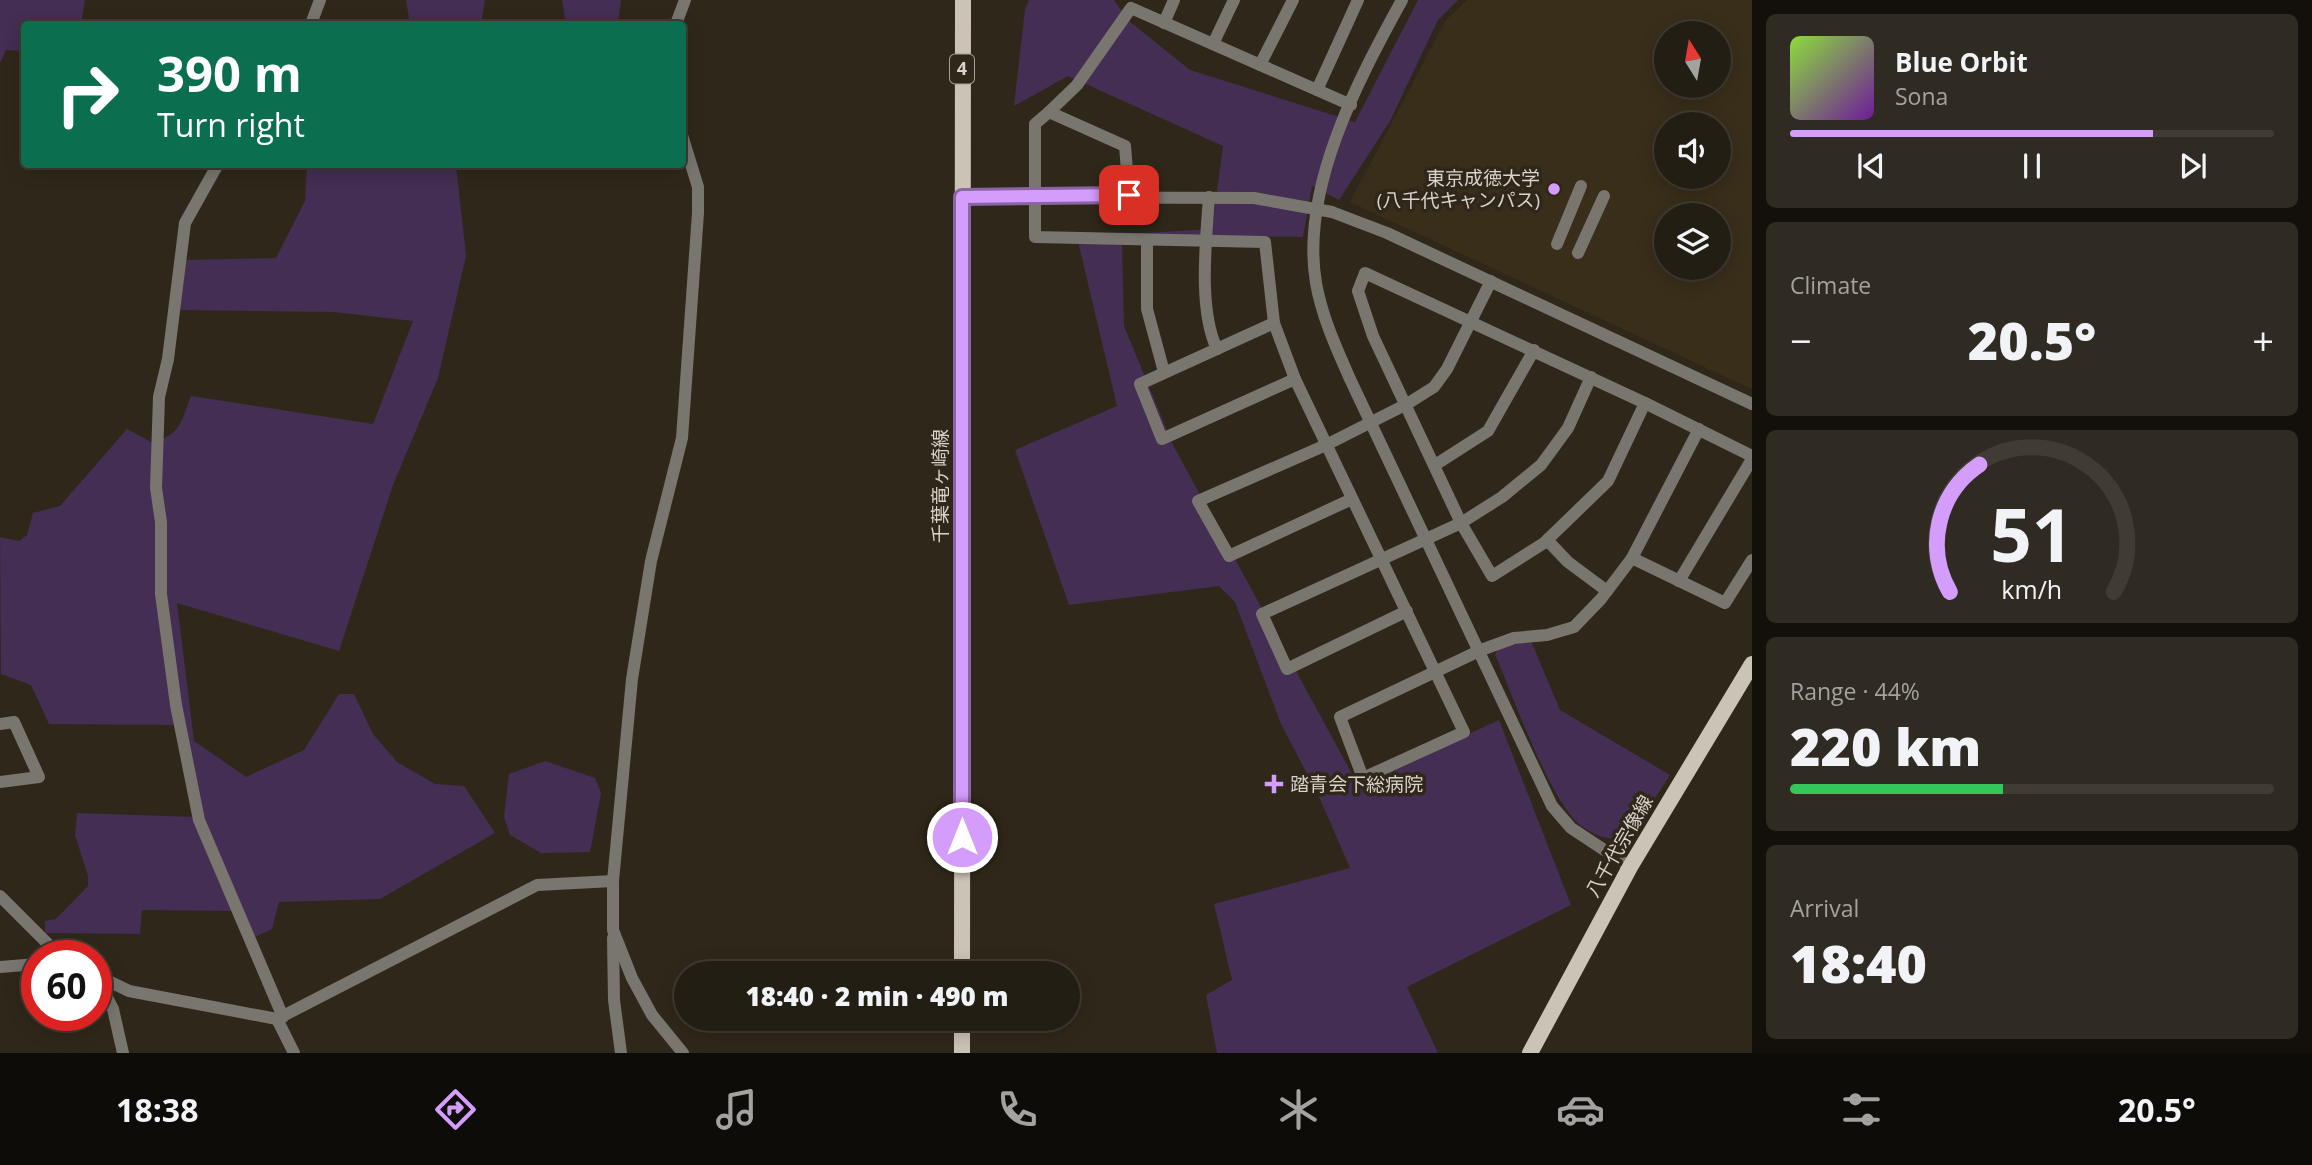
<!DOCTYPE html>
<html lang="en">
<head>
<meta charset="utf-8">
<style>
	:root { --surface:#231e14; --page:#2f2b22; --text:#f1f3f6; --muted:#a3a2a0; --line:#403c34; --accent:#d49cfb }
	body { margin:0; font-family:"Open Sans","Noto Sans JP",sans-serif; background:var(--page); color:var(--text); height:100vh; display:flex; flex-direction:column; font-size:26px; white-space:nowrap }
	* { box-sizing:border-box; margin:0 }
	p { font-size:23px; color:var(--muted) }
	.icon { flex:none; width:38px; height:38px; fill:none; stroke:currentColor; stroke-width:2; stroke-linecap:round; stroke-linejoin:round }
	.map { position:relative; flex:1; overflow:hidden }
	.drawer { display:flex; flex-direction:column; gap:14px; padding:14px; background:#13100b; width:560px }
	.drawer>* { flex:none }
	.banner { position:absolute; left:21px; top:21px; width:665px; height:147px; border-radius:7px; box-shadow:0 4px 18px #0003,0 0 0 2px var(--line); background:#0b6e4f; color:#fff; overflow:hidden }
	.needle { width:46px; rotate:349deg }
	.buttons { position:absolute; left:1654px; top:21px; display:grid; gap:14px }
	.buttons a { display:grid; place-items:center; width:77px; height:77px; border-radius:50%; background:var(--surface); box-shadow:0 4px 18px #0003,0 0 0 2px var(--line); font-size:35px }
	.speed { position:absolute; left:21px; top:940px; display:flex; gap:14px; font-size:35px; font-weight:700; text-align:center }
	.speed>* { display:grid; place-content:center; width:91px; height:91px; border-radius:50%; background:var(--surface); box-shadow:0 4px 18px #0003,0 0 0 2px var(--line); line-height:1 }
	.speed .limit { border:10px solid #d22; background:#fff; color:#111 }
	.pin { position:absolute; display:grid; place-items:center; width:60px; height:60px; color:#fff; margin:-30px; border-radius:14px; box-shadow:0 4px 10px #0006 }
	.me { position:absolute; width:77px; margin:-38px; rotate:0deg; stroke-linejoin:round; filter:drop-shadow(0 0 5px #0008) }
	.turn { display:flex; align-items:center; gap:24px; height:147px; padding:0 21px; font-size:32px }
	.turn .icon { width:91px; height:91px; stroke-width:2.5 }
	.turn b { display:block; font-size:49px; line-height:60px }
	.big { font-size:52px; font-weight:800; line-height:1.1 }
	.drawer .widget { flex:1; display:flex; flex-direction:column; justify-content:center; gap:10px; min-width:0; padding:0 24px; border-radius:10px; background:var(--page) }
	.drawer .dial { align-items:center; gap:0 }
	.dial svg { height:182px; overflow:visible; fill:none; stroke:var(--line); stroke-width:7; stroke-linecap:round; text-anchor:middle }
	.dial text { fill:var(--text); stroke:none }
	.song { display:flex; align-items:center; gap:21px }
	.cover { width:84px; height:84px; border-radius:10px; background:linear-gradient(135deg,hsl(90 70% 55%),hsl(280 70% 35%)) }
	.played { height:7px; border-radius:4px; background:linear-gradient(90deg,var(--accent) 75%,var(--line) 75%) }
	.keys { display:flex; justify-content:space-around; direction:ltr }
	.heat { display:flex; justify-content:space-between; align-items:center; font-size:38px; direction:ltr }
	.charge { height:10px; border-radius:5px; background:linear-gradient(90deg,#34c759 44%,var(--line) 0) }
	.trip { position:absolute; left:674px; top:961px; width:406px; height:70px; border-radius:35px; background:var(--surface); box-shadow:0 4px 18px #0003,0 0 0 2px var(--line); font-weight:800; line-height:70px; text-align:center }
	.tabs { display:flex; height:112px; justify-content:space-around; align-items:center; background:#0e0c08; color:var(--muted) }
	.tabs .icon { width:49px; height:49px }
	.tabs .active { color:var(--accent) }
	.tabs b { font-size:32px; color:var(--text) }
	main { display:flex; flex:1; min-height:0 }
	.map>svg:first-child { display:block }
	.built { fill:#392e1a; fill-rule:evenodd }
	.green { fill:#442e53 }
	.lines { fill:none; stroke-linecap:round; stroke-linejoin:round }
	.minor { stroke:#79756f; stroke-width:12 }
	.major { stroke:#cbc3b5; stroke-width:16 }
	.route-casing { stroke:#8a65a3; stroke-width:18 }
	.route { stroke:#d49cfb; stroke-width:12 }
	.poi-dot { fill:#d49cfb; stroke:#2f281a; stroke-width:2.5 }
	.labels { text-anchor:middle; stroke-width:7; stroke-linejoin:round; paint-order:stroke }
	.shield { fill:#2f281a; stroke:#a5a096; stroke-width:2 }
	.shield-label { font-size:18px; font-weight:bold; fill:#d8d3cb }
	.poi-label { font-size:19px; fill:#d8d3cb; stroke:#2f281a; text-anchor:end }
	.street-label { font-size:19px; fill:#d8d3cb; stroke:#2f281a }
</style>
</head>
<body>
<main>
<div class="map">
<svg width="1752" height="1053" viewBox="0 0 1752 1053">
	<rect width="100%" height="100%" fill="#2f281a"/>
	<path class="built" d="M1467,0H1752V389L1350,202L1446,20ZM1666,33H1718V86H1666ZM1666,124H1718V177H1666ZM1666,215H1718V268H1666Z"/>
	<g class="green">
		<path d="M0,0H85L81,24H24V51L6,50L0,63Z"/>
		<path d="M406,0H485L481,24H410Z"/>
		<path d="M562,0H621L618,24H566Z"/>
		<path d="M1029,0H1114L1129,21L1190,70L1355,122L1418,0H1458L1438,20L1390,121L1339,200L1312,186L1303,237L1225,236L1122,245L1124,326L1173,445L1358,785L1499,720L1571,905L1407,987L1438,1053H1217L1206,995L1232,980L1214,904L1350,868L1320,799L1281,724L1235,602L1219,586L1069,605L1015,450L1117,406L1077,237L1212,229L1223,146L1068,76L1014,106L1025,9Z"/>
		<path d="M307,165H456L466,256L438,378L393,485L339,651L177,603L194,741L246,777L304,750L339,694H354L373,734L397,762L435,784L464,786L495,833L380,899L279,902L272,929L255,937L234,911L142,910L140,934L45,933V921L56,919L88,886V876L75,835L77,813L195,817L176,725L49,724L31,685L1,674L0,537L19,541L27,535L33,513L60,506L127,429L151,442C180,436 181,422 191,396L373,424L413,321L334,312L177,310L182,260L276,258L305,201Z"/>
		<path d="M1531,641L1560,710L1670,775L1630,837C1612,841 1600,838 1584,828C1551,807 1513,694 1495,655L1498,648Z"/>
		<path d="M545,761L595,778L601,793L590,852L541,853L510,835L504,817L509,774Z"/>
	</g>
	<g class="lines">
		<g class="minor">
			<path d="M1402,0C1358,80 1300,189 1316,283C1322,317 1336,347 1350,379L1552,806L1571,828L1630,867"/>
			<path d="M1164,23L1174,0"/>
			<path d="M311,24L320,0"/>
			<path d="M676,24L685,0"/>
			<path d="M1213,44L1234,0"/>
			<path d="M1260,65L1293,0"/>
			<path d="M1317,90L1358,0"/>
			<path d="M1049,112L1077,85L1131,8L1351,105"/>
			<path d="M682,135L698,187V213L682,438L651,561L632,679L613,881V930L632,978L652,1015L683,1053"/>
			<path d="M218,164L185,223L168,359L159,397L156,488L161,522V594L176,705L199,820L283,1017"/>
			<path d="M1129,195L1125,146L1049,112L1035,124V237L1265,242L1274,323L1295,379L1464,732L1363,778L1340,717L1481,650L1514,638L1547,635L1574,627L1601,599L1632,558L1725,603L1752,560"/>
			<path d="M962,197L1254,198L1332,212L1387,233L1752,404"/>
			<path d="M1209,197C1206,241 1198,309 1217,349"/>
			<path d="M1147,240V309L1164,372"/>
			<path d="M1557,244L1581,186"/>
			<path d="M1578,253L1604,196"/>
			<path d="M1365,273L1645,403L1608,481L1544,543L1492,576L1461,523L1373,336L1358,291Z"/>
			<path d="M1274,323L1140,384L1162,439L1295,379"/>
			<path d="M1645,403L1752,456"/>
			<path d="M1435,465L1488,431L1534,350"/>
			<path d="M1352,499L1229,556L1198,501L1326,445L1407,404L1434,387L1447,369L1491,281"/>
			<path d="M1547,540L1568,562L1607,591"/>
			<path d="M1632,558L1699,429"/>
			<path d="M1679,581L1752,459"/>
			<path d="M1407,611L1287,669L1262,614L1461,523L1502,497L1541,465L1568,428L1591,377"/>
			<path d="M0,724L14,722L39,777L0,782"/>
			<path d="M0,896L60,956"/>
			<path d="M613,938L614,1000L621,1053"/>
			<path d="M0,967L37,964"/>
			<path d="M96,975L129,991L277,1019L537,885L613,881"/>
			<path d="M96,976L113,1009L123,1053"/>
			<path d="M277,1019L294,1053"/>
		</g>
		<g class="major">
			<path d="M962,973L963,0"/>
			<path d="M962,1018V1053"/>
			<path d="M1530,1053L1630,867L1752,664"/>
		</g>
	</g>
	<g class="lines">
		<defs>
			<path id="route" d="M962,837V197L1129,195"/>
		</defs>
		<use href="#route" class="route-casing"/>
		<use href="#route" class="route"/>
	</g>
	<g class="poi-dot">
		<circle cx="1554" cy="189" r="7"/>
		<path d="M1270.5 773.5h7v7h7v7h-7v7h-7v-7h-7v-7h7z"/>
	</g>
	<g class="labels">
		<rect class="shield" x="950" y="54.5" width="24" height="29" rx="5"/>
		<g class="shield-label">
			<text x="962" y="75">4</text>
		</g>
		<g class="poi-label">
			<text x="1540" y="185">東京成徳大学<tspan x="1540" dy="22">(八千代キャンパス)</tspan></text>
			<text x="1290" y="791" text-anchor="start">踏青会下総病院</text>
		</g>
		<g class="street-label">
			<text transform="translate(940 486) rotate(-90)" y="7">千葉竜ヶ崎線</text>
			<text transform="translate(1619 846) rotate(-60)" y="7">八千代宗像線</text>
		</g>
	</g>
</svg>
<div class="buttons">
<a><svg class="needle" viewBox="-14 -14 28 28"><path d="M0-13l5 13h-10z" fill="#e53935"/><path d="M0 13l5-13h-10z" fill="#a3a2a0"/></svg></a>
<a><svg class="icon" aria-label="sound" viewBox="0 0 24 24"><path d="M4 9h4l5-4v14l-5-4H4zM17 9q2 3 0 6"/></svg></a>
<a><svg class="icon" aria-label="layers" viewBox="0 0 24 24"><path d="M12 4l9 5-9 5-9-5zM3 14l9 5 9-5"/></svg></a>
</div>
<div class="speed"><div class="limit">60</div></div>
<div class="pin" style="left:1129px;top:195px;background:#d93025"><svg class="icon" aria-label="arrive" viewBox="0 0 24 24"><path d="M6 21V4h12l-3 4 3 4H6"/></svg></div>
<svg class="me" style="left:962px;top:837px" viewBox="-20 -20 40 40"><circle r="17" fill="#d49cfb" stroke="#fff" stroke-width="3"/><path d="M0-11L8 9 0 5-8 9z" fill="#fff"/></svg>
<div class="trip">18:40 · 2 min · 490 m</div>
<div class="banner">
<div class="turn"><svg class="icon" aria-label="right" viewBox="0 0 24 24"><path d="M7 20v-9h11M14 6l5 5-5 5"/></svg><div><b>390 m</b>Turn right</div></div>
</div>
</div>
<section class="drawer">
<div class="widget">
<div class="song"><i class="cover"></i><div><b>Blue Orbit</b><p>Sona</p></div></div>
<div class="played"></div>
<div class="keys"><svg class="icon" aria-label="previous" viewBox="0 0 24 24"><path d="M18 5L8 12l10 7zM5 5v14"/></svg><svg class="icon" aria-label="pause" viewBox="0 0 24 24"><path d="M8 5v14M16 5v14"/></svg><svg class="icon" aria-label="next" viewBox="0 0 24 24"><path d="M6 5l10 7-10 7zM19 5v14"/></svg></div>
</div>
<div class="widget"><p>Climate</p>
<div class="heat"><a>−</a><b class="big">20.5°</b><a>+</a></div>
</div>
<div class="widget dial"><svg viewBox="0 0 100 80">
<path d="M14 69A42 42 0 1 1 86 69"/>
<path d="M14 69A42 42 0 0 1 27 13" stroke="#d49cfb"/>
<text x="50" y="56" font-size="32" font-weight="700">51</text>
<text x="50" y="72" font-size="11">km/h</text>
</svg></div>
<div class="widget"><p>Range · 44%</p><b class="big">220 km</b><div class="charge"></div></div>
<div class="widget"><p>Arrival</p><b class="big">18:40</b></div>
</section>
</main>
<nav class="tabs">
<b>18:38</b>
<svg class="icon active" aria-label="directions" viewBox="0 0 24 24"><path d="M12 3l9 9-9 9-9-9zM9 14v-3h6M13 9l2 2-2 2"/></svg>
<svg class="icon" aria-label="music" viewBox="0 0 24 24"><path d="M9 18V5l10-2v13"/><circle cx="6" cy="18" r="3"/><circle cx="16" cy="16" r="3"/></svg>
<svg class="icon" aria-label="phone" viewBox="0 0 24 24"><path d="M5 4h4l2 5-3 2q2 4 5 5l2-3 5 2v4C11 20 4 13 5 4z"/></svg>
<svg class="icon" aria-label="climate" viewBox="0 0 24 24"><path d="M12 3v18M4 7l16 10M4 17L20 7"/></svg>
<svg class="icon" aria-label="car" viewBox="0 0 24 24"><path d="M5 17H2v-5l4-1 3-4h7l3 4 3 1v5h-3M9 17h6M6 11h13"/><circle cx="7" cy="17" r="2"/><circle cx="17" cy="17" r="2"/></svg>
<svg class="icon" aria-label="filters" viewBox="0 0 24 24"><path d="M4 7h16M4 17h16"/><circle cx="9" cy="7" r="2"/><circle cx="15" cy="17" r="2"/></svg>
<b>20.5°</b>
</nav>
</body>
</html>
